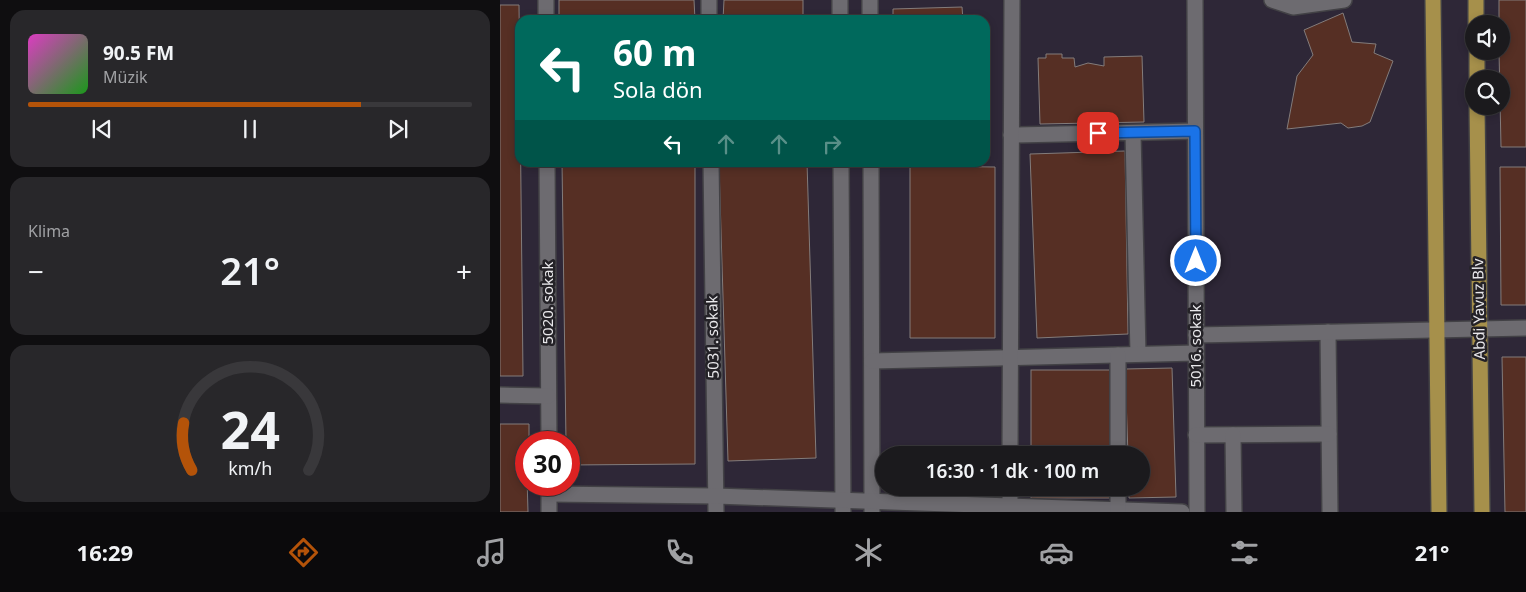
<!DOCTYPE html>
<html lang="tr">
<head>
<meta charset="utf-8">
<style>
	:root { --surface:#1b1a1d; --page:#28272a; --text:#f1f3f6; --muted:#a0a1a4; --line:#39383b; --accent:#b45309 }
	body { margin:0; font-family:"Noto Sans",sans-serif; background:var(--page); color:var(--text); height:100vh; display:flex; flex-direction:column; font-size:19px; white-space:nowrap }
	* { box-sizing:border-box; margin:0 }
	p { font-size:16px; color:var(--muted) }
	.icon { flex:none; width:28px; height:28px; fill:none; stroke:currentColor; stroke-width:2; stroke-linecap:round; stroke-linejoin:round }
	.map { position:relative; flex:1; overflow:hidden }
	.side { display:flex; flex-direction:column; gap:10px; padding:10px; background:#0f0e10; width:500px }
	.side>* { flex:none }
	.banner { position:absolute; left:15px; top:15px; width:475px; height:152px; border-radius:15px; box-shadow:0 2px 8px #0003,0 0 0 1px var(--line); background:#00695c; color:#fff; overflow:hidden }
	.tools { position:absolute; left:965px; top:15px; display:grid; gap:10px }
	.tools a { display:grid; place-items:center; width:45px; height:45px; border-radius:50%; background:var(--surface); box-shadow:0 2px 8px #0003,0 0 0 1px var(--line); font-size:25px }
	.speed { position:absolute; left:15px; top:431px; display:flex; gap:10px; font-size:25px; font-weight:700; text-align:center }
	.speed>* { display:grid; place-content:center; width:65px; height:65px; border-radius:50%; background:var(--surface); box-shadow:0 2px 8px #0003,0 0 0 1px var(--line); line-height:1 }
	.speed .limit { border:8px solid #d22; background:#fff; color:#111 }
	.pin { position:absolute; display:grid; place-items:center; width:42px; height:42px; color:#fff; margin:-21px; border-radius:10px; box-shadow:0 2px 8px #0006 }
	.me { position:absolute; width:55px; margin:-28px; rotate:0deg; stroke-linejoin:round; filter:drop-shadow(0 0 4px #0008) }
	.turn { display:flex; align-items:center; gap:18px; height:105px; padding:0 15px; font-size:22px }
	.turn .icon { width:65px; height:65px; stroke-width:2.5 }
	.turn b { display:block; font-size:35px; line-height:42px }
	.lanes { display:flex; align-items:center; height:48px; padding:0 15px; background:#0003; justify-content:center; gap:25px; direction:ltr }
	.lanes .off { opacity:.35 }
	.big { font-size:38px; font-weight:600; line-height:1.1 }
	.side .widget { flex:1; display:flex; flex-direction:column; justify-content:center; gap:8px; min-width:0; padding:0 18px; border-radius:15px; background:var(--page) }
	.side .dial { align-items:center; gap:0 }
	.dial svg { height:130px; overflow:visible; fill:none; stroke:var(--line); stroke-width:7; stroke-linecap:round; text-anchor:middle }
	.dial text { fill:var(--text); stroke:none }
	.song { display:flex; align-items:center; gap:15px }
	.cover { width:60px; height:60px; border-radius:8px; background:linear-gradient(135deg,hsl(310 70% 55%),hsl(120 70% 35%)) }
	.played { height:5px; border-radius:2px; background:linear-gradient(90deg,var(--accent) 75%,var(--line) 75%) }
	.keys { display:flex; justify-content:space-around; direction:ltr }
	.heat { display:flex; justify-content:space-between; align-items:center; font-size:28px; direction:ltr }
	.trip { position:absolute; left:375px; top:446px; width:275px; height:50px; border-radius:25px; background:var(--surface); box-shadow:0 2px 8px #0003,0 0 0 1px var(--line); font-weight:600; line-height:50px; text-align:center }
	.menu { display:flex; height:80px; justify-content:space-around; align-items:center; background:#0b0a0c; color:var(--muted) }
	.menu .icon { width:35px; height:35px }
	.menu .active { color:var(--accent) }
	.menu b { font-size:22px; color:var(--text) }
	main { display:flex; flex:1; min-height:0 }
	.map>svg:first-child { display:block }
	.industrial { fill:#2e2737; fill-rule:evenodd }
	.building { fill:#562f24; stroke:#837c7b }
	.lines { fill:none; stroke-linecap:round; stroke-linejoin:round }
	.minor-casing { stroke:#424145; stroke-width:18 }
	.major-casing { stroke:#424145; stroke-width:18 }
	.minor { stroke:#6d6b70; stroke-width:15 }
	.major { stroke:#a6904b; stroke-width:15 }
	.route-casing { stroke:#114b97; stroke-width:12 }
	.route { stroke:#1a73e8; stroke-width:9 }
	.labels { text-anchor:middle; stroke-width:5; stroke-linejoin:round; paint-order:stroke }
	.street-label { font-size:15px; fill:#e9e8eb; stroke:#242227 }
</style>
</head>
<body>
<main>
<section class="side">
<div class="widget">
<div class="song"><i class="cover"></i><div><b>90.5 FM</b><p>Müzik</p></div></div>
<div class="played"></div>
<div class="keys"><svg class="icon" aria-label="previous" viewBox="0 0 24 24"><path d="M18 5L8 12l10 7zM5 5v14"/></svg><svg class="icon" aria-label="pause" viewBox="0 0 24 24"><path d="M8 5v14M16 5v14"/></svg><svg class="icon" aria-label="next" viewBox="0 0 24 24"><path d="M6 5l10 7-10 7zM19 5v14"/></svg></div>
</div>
<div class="widget"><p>Klima</p>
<div class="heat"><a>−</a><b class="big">21°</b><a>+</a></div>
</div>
<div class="widget dial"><svg viewBox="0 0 100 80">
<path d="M14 69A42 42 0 1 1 86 69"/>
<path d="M14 69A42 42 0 0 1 9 40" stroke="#b45309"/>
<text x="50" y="56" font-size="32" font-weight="700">24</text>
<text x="50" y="72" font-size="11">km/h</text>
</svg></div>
</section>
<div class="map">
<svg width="1026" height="512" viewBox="0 0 1026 512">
	<rect width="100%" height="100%" fill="#242227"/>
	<path class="industrial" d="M0,0H1026V512H0ZM20,20H485V162H20ZM974,24H1001V51H974ZM974,79H1001V106H974ZM26,442H69V485H26ZM384,455H641V488H384Z"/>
	<g class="building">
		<path d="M59,0H194L195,20H59Z"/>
		<path d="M224,0H303V20H223Z"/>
		<path d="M999,0H1026V147H1001L999,51H1001V24H999Z"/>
		<path d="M0,5H19L23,376H0Z"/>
		<path d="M462,7L463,20H393V9Z"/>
		<path d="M843,13L852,42L876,44L874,53L893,61L870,122L862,126L848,128L841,123L787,129L797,76L813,55L804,30Z"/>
		<path d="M546,54H562V58H574L575,67L588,63L604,66V57L642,56L644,122L540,124L538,58H546Z"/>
		<path d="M625,151L628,334L537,338L530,154Z"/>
		<path d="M62,162H195V464L69,465V442H66Z"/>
		<path d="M307,162L316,458L228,461L219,165Z"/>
		<path d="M410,166L495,167V338H410Z"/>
		<path d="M1000,167H1026V305H1001Z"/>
		<path d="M1002,357H1026V512H1005Z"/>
		<path d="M672,368L676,497L629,498V488H641V455H628L625,369Z"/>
		<rect x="531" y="370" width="81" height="85"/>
		<path d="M0,424H29V442H26L28,512H0Z"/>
		<rect x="531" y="488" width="82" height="10"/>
	</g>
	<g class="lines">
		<defs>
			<g id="minor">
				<path d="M46,0V20"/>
				<path d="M209,0V20"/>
				<path d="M340,0V20"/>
				<path d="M370,0V20"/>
				<path d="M695,0L697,512"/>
				<path d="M772,0L793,7L844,0"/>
				<path d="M633,133L638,354"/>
				<path d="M511,135L695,131"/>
				<path d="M47,162L49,442"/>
				<path d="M211,162L216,512"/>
				<path d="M341,162L343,512"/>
				<path d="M371,162L372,511"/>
				<path d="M828,332L830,512"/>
				<path d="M696,335L1026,328"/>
				<path d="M372,361L696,353"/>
				<path d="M0,395L48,396"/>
				<path d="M696,435L829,434"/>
				<path d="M733,435L734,512"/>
				<path d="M510,455L512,0"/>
				<path d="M618,455V355"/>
				<path d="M49,485V512"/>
				<path d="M510,488V512"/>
				<path d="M49,494L216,496L682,512"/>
				<path d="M618,510V488"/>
			</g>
			<g id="major">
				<path d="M933,0L939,512"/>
				<path d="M976,0V24"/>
				<path d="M977,51V79"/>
				<path d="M977,106L982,512"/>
			</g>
		</defs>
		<use href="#minor" class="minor-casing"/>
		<use href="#major" class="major-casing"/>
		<use href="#minor" class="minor"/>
		<use href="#major" class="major"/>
	</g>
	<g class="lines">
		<defs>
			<path id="route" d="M598,133L695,131L696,261"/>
		</defs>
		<use href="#route" class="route-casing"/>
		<use href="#route" class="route"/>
	</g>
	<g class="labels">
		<g class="street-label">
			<text transform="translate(48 303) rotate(-90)" y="5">5020. sokak</text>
			<text transform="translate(979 309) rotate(-91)" y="5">Abdi Yavuz Blv</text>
			<text transform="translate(213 337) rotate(-91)" y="5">5031. sokak</text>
			<text transform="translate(696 346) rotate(-90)" y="5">5016. sokak</text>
		</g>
	</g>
</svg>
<div class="tools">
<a><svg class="icon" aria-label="sound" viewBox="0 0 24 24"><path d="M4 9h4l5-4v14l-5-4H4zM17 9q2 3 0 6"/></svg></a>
<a><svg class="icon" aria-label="search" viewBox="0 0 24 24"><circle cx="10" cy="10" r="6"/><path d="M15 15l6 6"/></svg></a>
</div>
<div class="speed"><div class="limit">30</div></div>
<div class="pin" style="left:598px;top:133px;background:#d93025"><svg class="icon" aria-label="arrive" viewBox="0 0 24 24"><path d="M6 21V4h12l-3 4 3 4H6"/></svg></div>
<svg class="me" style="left:696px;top:261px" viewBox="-20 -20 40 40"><circle r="17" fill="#1a73e8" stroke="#fff" stroke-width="3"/><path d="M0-11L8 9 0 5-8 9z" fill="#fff"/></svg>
<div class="trip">16:30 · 1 dk · 100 m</div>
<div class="banner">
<div class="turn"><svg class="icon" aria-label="left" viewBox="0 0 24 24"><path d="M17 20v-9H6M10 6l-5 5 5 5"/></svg><div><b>60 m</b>Sola dön</div></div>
<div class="lanes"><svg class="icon" aria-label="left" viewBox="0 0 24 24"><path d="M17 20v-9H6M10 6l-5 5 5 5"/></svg><svg class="icon off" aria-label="ahead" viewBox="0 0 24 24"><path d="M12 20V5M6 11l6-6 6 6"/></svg><svg class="icon off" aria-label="ahead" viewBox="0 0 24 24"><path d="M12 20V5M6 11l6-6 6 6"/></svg><svg class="icon off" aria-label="right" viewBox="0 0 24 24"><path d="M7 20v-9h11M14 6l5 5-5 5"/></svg></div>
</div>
</div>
</main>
<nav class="menu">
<b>16:29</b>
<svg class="icon active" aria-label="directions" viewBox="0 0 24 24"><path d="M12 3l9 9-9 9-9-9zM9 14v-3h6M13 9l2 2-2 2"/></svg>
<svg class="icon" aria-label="music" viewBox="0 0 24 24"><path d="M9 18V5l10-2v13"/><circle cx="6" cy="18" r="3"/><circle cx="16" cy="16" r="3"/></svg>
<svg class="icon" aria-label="phone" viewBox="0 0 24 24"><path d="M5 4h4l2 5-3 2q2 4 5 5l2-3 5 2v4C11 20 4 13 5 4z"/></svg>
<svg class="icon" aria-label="climate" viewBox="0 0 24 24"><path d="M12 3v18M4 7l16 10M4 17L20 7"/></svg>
<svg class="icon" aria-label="car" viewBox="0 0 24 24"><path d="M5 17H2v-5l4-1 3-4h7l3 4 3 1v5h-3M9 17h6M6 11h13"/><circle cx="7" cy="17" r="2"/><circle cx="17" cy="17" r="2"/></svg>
<svg class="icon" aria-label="filters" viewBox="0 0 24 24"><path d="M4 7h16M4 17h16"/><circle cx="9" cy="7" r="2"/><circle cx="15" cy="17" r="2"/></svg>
<b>21°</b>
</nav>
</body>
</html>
